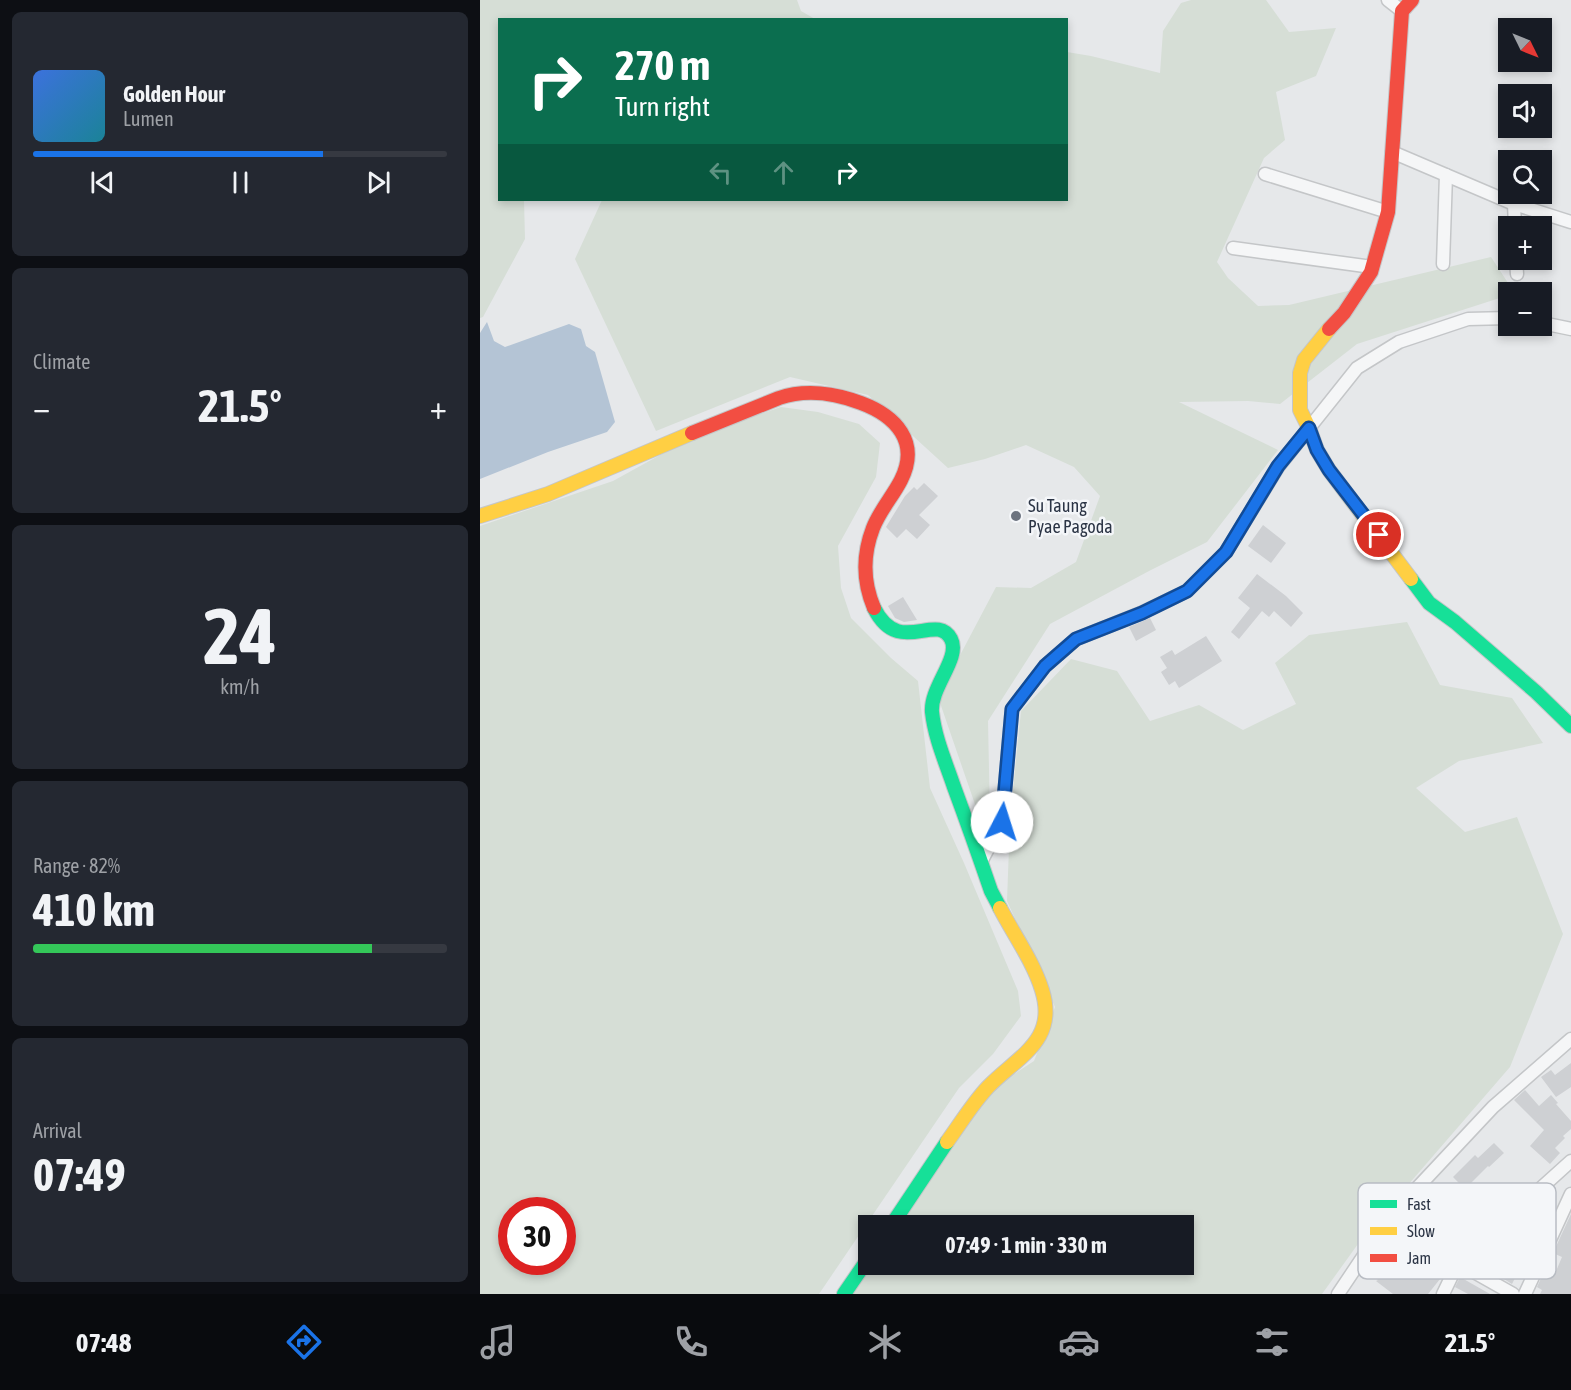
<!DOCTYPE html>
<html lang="en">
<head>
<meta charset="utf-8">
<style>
	:root { --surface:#171b24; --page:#242831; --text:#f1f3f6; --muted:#9ea1a6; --line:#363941; --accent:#1a73e8 }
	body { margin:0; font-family:"Asap Condensed",sans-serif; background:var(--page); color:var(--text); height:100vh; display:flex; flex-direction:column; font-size:22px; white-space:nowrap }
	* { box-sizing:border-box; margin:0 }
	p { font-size:20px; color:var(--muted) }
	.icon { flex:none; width:33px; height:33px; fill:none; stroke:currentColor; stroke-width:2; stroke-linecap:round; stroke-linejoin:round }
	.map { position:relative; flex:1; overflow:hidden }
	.side { display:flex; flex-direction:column; gap:12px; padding:12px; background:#0d0f14; width:480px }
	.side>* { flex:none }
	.guide { position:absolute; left:18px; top:18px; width:570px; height:183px; border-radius:0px; box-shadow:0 3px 9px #0003; background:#0b6e4f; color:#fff; overflow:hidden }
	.needle { width:39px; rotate:133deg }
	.tools { position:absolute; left:1018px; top:18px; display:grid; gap:12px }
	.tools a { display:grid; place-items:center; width:54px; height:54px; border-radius:0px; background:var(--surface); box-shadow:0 3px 9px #0003; font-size:30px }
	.speed { position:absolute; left:18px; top:1197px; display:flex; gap:12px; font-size:30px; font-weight:700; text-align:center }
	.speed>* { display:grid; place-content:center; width:78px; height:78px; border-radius:50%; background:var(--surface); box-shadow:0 3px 9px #0003; line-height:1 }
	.speed .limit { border:9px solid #d22; background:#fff; color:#111 }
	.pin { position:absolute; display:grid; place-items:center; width:51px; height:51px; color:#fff; margin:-26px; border:3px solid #fff; border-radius:50%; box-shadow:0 2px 6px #0007 }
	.me { position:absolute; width:66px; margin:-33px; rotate:5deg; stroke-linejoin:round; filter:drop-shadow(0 0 4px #0008) }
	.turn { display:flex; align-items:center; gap:21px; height:126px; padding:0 18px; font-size:27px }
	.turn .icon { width:78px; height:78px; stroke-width:2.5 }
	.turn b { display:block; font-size:42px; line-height:51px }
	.lanes { display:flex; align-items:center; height:57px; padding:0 18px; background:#0003; justify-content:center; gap:30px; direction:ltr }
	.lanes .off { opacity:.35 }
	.big { font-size:45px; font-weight:700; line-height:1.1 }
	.side .widget { flex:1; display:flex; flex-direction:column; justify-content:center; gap:9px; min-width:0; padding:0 21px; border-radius:9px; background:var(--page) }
	.side .dial { align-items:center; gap:0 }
	.dial b { font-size:78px; line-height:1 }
	.song { display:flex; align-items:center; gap:18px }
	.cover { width:72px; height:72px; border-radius:9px; background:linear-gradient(135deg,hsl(220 70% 55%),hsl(190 70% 35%)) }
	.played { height:6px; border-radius:3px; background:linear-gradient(90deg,var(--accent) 70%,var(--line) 70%) }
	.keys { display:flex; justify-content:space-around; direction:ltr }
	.heat { display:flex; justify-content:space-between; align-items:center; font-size:33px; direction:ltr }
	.charge { height:9px; border-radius:4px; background:linear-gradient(90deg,#34c759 82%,var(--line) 0) }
	.trip { position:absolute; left:378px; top:1215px; width:336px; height:60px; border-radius:0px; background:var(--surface); box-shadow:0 3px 9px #0003; font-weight:700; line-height:60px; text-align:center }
	.tabs { display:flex; height:96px; justify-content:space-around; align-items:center; background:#090b0e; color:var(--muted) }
	.tabs .icon { width:42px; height:42px }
	.tabs .active { color:var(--accent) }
	.tabs b { font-size:27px; color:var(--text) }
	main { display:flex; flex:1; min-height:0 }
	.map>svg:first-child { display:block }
	.green { fill:#d6ded6; fill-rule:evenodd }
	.water { fill:#b4c4d5 }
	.building { fill:#ced0d3 }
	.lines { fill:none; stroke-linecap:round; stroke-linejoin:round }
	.street-casing { stroke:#c4c6c8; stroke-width:15 }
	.fast-casing { stroke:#c4c6c8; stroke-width:16 }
	.slow-casing { stroke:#c4c6c8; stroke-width:16 }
	.jam-casing { stroke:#c4c6c8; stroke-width:16 }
	.street { stroke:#f5f6f7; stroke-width:12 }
	.fast { stroke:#16e098; stroke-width:14 }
	.slow { stroke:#ffcf43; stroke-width:14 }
	.jam { stroke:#f24e42; stroke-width:14 }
	.route-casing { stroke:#114b97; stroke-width:15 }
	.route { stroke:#1a73e8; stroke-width:10 }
	.poi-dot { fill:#6c737f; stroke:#f4f6f9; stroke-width:2 }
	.labels { text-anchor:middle; stroke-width:5; stroke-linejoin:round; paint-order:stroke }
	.poi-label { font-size:18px; fill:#2b3445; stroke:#f4f6f9; text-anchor:start }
	.key { fill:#f4f6f9; stroke:#b8bcc3; stroke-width:1.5 }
	.key-label { font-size:16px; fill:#2b3445 }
</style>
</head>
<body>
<main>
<section class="side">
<div class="widget">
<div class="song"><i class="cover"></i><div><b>Golden Hour</b><p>Lumen</p></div></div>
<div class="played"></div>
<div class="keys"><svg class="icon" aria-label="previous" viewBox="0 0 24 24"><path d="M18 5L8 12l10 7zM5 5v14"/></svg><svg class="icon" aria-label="pause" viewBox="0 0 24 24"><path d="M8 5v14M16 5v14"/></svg><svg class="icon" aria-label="next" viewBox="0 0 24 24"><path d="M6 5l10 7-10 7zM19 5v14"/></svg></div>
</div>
<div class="widget"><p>Climate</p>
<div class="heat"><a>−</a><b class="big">21.5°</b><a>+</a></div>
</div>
<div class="widget dial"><b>24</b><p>km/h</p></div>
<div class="widget"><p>Range · 82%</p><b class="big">410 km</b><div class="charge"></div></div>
<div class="widget"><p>Arrival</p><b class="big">07:49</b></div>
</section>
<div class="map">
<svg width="1091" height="1294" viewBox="0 0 1091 1294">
	<rect width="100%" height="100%" fill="#e6e8ea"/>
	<g class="green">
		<path d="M0,0H317L321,11L335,19L20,20V200H44L45,239L3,317L0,318Z"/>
		<path d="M711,0H786L809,32L856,28L836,76L796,92L805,140L784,158L737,262L748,278L778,306L809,305L1011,257L1034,292H1029V295L877,344L800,404L768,401L699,402L798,450L727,542L669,571L570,624L508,721L510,817L499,816L458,697L516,587L551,588L596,562L620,496L594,467L546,445L505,459L468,468L388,395L310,377L176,431L95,259L122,200H586L587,52L611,56L680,73L683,31L701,3Z"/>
		<path d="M301,407L338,412L379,424L400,443L396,477L358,546L361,588L371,618L411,658L438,681L450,788L484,863L538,991L541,1016L513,1054L479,1088L339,1294H0V526L133,481L211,438ZM32,1210H82V1262H32Z"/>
		<path d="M927,622L960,685L1032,698L1063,743L979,761L936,788L985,832L1037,817L1083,934L1030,1067L883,1237L842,1294H369L390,1265L704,1264V1226L417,1225L513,1088L554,1061L575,1007L527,901L530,820L541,711L591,659L637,671L670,721L719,705L763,730L816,704L795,663L829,635Z"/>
	</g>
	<path class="water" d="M7,322L14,341L25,347L89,324L101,329L106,346L115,352L135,422L127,432L68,452L0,479V333Z"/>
	<g class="building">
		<path d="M444,483L458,496L439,515L450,525L437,539L426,529L417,538L406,527L425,496L434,487L437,490Z"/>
		<path d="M783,525L806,543L791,563L768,546Z"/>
		<path d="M777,574L806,596L823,613L811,627L794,611L789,617L782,611L759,639L751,632L770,608L758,598Z"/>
		<path d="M423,597L437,620L424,622L415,618L408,606Z"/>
		<path d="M670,618L676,630L656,641L649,627Z"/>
		<path d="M726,636L742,661L699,688L695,681L689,685L681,672L687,668L680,657L692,650L695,655Z"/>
		<path d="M1091,1063V1087L1076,1097L1061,1077L1071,1070L1075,1075Z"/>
		<path d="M1045,1090L1059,1106L1071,1095L1078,1103L1076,1104L1091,1121V1129L1083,1136L1085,1138L1075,1148L1080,1153L1070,1164L1050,1146L1064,1130L1034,1100Z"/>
		<path d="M1014,1143L1024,1153L1009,1167L1008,1166L985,1189L973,1177L995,1155L998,1158Z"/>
		<path d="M1057,1203L1069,1213L1060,1225L1058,1223L1040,1252L1044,1254L1038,1267L1040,1268L1032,1284L998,1263L1003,1254L1001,1253L1021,1235L1034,1241L1049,1217L1046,1214Z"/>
		<path d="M1091,1214V1294H1060L1062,1290L1057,1287L1064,1272L1074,1276L1082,1257L1073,1253Z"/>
		<path d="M914,1245L928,1256L935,1248L952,1262L954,1259L966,1269L961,1279H960L948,1294H913L896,1281L898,1280L889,1272Z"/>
		<path d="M980,1277L1010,1294H988L975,1287Z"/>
	</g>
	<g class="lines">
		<defs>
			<g id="street">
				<path d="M908,0L922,11"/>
				<path d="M912,152L1034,204L1091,222"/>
				<path d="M785,174L908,212"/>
				<path d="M1034,204L1035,226"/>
				<path d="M753,248L892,267"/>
				<path d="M1036,260L1037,274"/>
				<path d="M963,264L966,175"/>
				<path d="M1062,323L1091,329"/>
				<path d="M501,862L522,822L532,709L565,666L596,639L661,613L707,591L746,552L798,467L877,368L919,342L988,319L1029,318"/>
				<path d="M909,1218L978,1263L1033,1294"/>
				<path d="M858,1294L909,1218L1013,1107L1091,1039"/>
				<path d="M963,1294L978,1263L1091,1161"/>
				<path d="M1045,1294L1091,1194"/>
			</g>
			<g id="fast">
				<path d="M931,579L949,603L975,622L1056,692L1091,726"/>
				<path d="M394,608C419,658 456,611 471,639C481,658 450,687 452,712C455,739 466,763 474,787C487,822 499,856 511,891L520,908"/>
				<path d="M411,1226L467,1142"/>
				<path d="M364,1294L388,1259"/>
			</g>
			<g id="slow">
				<path d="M849,329L824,360L820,373V410L829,428L837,450L849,470L931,579"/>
				<path d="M0,516L68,494L212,433"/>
				<path d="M467,1142C481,1123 492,1104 508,1087C538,1056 578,1041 562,990C553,961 534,935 520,908"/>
			</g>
			<g id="jam">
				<path d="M849,329L864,313L891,272L908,212L922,11L932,0"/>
				<path d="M212,433L299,398C325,389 355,393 381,403C416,416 440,442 421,480C413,496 400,510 393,528C383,554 383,582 394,608"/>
			</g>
		</defs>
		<use href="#street" class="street-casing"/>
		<use href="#fast" class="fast-casing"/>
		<use href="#slow" class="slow-casing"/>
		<use href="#jam" class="jam-casing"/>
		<use href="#street" class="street"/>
		<use href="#fast" class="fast"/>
		<use href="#slow" class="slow"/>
		<use href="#jam" class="jam"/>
	</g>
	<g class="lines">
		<defs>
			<path id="route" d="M522,822L532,709L565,666L596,639L662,613L707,591L746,552L798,466L829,428L837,450L849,470L899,535"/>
		</defs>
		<use href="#route" class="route-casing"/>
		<use href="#route" class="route"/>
	</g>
	<circle class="poi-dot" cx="536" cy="516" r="6"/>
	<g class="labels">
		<g class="poi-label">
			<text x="548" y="512">Su Taung<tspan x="548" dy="21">Pyae Pagoda</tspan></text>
		</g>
	</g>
	<rect x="878" y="1183" width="198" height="96" rx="9" class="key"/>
	<rect x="890" y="1200" width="27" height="8" fill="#16e098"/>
	<rect x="890" y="1227" width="27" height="8" fill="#ffcf43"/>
	<rect x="890" y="1254" width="27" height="8" fill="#f24e42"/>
	<g class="key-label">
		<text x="927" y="1210">Fast</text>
		<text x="927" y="1237">Slow</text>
		<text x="927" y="1264">Jam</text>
	</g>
</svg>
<div class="tools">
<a><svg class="needle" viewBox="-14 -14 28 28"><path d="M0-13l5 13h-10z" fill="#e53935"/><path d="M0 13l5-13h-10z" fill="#9ea1a6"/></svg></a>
<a><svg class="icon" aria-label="sound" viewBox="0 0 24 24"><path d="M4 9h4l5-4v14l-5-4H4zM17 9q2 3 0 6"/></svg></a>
<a><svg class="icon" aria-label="search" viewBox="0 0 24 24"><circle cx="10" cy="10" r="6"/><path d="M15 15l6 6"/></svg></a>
<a>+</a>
<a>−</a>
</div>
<div class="speed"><div class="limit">30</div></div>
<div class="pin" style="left:899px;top:535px;background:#d93025"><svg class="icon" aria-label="arrive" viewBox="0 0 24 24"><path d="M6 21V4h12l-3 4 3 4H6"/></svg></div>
<svg class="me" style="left:522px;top:822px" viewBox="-20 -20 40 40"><circle r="19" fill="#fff"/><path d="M0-13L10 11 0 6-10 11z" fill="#1a73e8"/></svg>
<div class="trip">07:49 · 1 min · 330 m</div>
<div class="guide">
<div class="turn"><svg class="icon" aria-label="right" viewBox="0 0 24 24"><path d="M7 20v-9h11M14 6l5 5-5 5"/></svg><div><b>270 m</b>Turn right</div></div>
<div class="lanes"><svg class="icon off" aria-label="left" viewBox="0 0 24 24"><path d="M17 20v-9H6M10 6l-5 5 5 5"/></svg><svg class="icon off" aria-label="ahead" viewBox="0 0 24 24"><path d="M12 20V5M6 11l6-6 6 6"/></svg><svg class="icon" aria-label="right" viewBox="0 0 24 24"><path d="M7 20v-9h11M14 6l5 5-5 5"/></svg></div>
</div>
</div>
</main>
<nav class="tabs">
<b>07:48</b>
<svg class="icon active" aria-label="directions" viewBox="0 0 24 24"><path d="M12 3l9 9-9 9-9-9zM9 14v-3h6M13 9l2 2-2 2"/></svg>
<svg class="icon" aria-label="music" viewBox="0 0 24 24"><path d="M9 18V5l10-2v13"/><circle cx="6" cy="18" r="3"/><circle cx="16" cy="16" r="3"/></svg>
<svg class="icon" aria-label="phone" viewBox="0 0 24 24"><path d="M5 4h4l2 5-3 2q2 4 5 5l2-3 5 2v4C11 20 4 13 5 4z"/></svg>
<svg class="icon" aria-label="climate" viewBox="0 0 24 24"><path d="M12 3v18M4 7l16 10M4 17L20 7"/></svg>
<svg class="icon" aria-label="car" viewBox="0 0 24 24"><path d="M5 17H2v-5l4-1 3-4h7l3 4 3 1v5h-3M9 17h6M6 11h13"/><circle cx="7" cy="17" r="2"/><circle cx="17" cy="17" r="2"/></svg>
<svg class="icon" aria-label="filters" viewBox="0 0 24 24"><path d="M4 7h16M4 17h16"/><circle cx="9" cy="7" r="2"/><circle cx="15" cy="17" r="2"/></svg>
<b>21.5°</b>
</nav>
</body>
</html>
